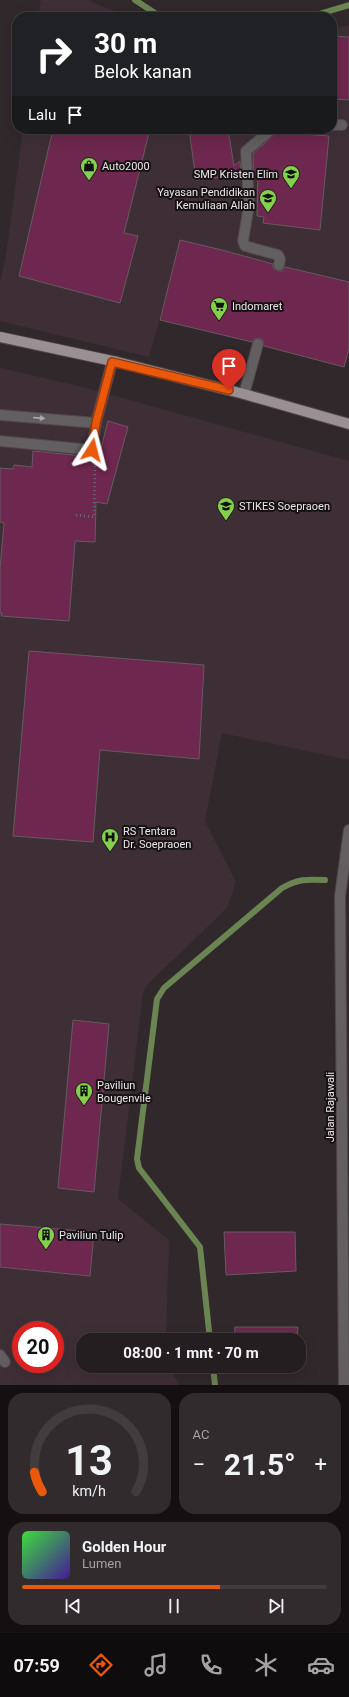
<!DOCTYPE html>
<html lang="id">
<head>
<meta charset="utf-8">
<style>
	:root { --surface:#251e21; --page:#312b2e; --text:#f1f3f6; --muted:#a3a2a5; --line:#423c3f; --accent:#ea580c }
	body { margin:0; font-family:Roboto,sans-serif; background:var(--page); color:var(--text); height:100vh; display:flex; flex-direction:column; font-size:15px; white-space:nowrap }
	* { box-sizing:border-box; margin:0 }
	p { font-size:13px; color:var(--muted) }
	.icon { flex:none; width:22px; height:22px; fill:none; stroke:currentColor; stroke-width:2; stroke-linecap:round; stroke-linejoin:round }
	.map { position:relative; height:1385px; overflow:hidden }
	.sheet { display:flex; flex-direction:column; gap:8px; padding:8px; background:#141012; flex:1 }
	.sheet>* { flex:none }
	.hud { position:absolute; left:12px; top:12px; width:325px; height:122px; border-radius:16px; box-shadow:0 4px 16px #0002,0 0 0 1px var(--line); background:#202124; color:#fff; overflow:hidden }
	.speed { position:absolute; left:12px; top:1321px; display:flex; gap:8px; font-size:20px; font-weight:700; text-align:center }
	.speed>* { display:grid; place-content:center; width:52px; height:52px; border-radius:50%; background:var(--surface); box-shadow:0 4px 16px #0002,0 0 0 1px var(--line); line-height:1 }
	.speed .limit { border:6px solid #d22; background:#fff; color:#111 }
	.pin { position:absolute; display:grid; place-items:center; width:34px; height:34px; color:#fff; margin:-41px -17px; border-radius:50% 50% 50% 0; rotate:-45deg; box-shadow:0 0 4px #0007 }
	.pin .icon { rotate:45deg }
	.me { position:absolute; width:44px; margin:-22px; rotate:9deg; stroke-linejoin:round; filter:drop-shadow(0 0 3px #0008) }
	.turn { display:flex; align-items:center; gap:14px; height:84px; padding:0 16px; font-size:18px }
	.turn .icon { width:52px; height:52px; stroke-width:2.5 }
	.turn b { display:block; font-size:28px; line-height:34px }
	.then { display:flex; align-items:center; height:38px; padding:0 16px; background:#0003; gap:8px; font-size:15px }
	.big { font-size:30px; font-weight:700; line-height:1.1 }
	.sheet .tile { flex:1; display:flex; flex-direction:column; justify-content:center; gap:6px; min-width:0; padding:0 14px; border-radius:16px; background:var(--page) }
	.sheet .dial { align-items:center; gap:0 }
	.dial svg { height:104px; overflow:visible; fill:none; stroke:var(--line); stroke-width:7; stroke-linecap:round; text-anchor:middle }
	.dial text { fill:var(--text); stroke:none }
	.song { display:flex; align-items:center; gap:12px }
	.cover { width:48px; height:48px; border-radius:6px; background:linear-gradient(135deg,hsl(120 70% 55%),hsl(260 70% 35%)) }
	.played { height:4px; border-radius:2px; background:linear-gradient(90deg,var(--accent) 65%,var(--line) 65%) }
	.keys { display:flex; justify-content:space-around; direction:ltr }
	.heat { display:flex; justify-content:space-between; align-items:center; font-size:22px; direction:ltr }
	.sheet .tiles { flex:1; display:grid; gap:8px; grid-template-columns:1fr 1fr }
	.tile:last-child { grid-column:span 2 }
	.trip { position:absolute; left:76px; top:1333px; width:230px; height:40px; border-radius:16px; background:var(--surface); box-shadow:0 4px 16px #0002,0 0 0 1px var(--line); font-weight:700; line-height:40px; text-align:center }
	.tab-bar { display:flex; height:64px; justify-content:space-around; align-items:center; background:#0f0c0d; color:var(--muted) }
	.tab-bar .icon { width:28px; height:28px }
	.tab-bar .current { color:var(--accent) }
	.tab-bar b { font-size:18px; color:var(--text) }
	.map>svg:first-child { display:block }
	.built { fill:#3e2f36; fill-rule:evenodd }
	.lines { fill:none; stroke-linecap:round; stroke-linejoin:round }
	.stream { stroke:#6a8452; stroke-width:6 }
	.building { fill:#6e274e; stroke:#655b5f }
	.service-casing { stroke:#4f464a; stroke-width:12 }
	.tertiary-casing { stroke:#4f464a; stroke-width:12 }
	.primary-casing { stroke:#4f464a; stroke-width:12 }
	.path { stroke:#736c6f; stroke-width:2.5; stroke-dasharray:1 3; stroke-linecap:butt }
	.service { stroke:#635e60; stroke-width:10 }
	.tertiary { stroke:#635e60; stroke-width:10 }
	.primary { stroke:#9a9094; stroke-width:10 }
	.oneway { fill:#aea8ab }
	.route-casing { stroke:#983908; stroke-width:10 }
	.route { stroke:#ea580c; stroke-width:7 }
	.labels { text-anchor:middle; stroke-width:4; stroke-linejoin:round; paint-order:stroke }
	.poi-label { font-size:11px; fill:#ebe5e8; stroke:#171214; text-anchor:start }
	.street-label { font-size:11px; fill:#ebe5e8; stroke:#171214 }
</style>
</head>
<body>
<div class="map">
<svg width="349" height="1385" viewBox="0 0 349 1385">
	<rect width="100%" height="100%" fill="#31282c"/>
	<g class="built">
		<path d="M41,0H88L128,17H38Z"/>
		<path d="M349,25V282L269,347L250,342L271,263L222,250L181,240L149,357L0,321V282L6,255L23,129H332V29Z"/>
		<path d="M0,368L83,387L349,461V760L222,733L205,821L236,882L227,908L147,985L143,993L118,1199L169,1240L166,1340H83V1366H169L179,1385H0ZM21,1330H55V1364H21Z"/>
	</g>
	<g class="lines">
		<g class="stream">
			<path d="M135,0L161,17"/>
			<path d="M309,17L349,5"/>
			<path d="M210,1340L200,1247L139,1168L137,1159L157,999L164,988L282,888C298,879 307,879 325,880"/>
			<path d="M213,1366L215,1385"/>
		</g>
	</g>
	<g class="building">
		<path d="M332,36L349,37V100L332,99Z"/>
		<path d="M53,129H150L124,233L138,236L120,303L19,276Z"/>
		<path d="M189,129H228L234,166L240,161L241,175L196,180Z"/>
		<path d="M277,132L329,136L320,230L263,223L264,217L257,216L258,173H254L253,154Z"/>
		<path d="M180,240L222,250L273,264V268L278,271H282L285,267L349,282V348L344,367L264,346L263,340L259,338L254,339L252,342L160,320Z"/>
		<path d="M108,421L128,427L107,504L96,502L95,542L75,541L69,621L1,616L2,613H0V569L4,523L0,522V468L13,469L14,465L32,467L33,451L83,456L98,460Z"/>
		<path d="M29,651L204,665L199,759L100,750L93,842L13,836Z"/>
		<path d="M73,1020L109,1024L94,1192L58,1188Z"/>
		<path d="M0,1224L94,1232L90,1276L0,1267Z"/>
		<path d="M224,1232H295L296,1271L226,1275Z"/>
		<path d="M235,1327H298L297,1340H234Z"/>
	</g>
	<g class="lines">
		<defs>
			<g id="service">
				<path d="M332,125H342"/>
				<path d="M272,129L246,151L249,205L243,241L245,246L278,255L280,259L279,265"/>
				<path d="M244,394L258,344"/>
				<path d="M0,415L96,423"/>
				<path d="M0,441L92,450L96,423L112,362"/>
				<path d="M0,1355L5,1362"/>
			</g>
			<path id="tertiary" d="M344,1385L340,896L349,830"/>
			<path id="primary" d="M0,337L117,362L244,394L349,424"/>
		</defs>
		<use href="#service" class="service-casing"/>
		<use href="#tertiary" class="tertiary-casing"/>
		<use href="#primary" class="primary-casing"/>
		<path class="path" d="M76,515L94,517L95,465"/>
		<use href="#service" class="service"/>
		<use href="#tertiary" class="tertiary"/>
		<use href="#primary" class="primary"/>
	</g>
	<defs><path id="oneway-solid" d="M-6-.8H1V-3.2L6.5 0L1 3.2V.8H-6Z"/></defs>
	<use class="oneway" href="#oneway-solid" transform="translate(39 418) rotate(5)"/>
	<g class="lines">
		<defs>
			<path id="route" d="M92,450L96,423L112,362L229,390"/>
		</defs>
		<use href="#route" class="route-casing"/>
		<use href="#route" class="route"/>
	</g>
	<defs>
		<symbol id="shop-pin" viewBox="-11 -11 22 30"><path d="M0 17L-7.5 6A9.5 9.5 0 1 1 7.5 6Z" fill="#83d04e" stroke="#171214"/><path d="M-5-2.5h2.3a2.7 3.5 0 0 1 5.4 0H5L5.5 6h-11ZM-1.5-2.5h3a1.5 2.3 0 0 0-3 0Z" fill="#111"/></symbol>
		<symbol id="school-pin" viewBox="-11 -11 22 30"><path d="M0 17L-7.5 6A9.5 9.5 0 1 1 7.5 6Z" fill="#83d04e" stroke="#171214"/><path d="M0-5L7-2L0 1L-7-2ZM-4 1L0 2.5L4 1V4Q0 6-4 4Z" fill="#111"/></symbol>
		<symbol id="supermarket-pin" viewBox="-11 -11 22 30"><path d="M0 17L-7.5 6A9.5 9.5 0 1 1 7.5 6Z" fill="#83d04e" stroke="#171214"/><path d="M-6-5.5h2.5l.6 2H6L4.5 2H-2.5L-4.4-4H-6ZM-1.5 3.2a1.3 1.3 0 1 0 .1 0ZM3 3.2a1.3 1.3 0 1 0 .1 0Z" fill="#111"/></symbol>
		<symbol id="university-pin" viewBox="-11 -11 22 30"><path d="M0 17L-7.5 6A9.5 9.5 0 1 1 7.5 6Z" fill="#83d04e" stroke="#171214"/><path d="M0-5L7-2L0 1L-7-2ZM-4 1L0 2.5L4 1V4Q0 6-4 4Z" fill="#111"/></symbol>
		<symbol id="hospital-pin" viewBox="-11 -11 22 30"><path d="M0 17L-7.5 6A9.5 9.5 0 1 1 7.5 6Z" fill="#83d04e" stroke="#171214"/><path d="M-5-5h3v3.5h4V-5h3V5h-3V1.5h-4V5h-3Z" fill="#111"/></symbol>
		<symbol id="building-pin" viewBox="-11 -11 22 30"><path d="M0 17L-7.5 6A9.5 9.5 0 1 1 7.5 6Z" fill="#83d04e" stroke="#171214"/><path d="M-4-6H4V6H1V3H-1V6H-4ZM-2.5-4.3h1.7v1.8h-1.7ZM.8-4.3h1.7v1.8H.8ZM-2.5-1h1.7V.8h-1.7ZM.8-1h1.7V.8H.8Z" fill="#111"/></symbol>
	</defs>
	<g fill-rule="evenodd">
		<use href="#shop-pin" x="79" y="156" width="20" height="27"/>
		<use href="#school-pin" x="281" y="164" width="20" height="27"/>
		<use href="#school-pin" x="258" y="188" width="20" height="27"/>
		<use href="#supermarket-pin" x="209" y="296" width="20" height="27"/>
		<use href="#university-pin" x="216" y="496" width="20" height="27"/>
		<use href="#hospital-pin" x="100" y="827" width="20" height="27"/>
		<use href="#building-pin" x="74" y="1081" width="20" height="27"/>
		<use href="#building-pin" x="36" y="1225" width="20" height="27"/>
	</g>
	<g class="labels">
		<g class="poi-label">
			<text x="102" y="170">Auto2000</text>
			<text x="278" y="178" text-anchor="end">SMP Kristen Elim</text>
			<text x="255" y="196" text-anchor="end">Yayasan Pendidikan<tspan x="255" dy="13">Kemuliaan Allah</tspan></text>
			<text x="232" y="310">Indomaret</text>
			<text x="239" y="510">STIKES Soepraoen</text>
			<text x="123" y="835">RS Tentara<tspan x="123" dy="13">Dr. Soepraoen</tspan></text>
			<text x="97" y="1089">Paviliun<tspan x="97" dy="13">Bougenvile</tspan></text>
			<text x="59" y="1239">Paviliun Tulip</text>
		</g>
		<g class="street-label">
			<text transform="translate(330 1107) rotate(-90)" y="4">Jalan Rajawali</text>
		</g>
	</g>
</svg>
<div class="speed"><div class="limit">20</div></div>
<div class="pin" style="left:229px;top:390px;background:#d93025"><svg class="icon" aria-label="arrive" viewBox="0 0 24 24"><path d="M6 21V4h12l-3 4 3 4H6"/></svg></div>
<svg class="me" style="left:92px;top:450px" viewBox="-20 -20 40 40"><path d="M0-17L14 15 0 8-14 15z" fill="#ea580c" stroke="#fff" stroke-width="4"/></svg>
<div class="trip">08:00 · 1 mnt · 70 m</div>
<div class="hud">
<div class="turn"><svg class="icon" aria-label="right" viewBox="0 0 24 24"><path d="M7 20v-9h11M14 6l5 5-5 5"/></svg><div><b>30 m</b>Belok kanan</div></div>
<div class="then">Lalu<svg class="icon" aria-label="arrive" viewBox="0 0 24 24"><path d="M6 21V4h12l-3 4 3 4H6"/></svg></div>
</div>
</div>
<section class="sheet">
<div class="tiles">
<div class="tile dial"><svg viewBox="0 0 100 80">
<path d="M14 69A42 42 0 1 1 86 69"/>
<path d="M14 69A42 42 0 0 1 8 54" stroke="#ea580c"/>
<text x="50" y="56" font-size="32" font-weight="700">13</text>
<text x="50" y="72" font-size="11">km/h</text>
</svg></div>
<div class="tile"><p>AC</p>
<div class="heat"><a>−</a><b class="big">21.5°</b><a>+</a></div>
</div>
<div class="tile">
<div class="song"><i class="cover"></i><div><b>Golden Hour</b><p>Lumen</p></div></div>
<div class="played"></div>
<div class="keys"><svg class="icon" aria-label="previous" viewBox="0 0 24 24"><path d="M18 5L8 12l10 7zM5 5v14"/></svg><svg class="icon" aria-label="pause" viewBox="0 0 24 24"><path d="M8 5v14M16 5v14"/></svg><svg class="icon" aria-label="next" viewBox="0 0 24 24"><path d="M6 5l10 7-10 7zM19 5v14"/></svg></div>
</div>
</div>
</section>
<nav class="tab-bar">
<b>07:59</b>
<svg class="icon current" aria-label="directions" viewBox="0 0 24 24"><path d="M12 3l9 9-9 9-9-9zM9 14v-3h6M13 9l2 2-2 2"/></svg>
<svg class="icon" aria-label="music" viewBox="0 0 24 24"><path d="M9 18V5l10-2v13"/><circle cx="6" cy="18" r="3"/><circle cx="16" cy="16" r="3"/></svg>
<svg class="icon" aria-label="phone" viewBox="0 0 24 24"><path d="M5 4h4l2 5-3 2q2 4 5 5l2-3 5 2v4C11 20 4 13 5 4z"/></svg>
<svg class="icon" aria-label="climate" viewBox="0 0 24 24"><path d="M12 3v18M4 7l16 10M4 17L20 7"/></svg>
<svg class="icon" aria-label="car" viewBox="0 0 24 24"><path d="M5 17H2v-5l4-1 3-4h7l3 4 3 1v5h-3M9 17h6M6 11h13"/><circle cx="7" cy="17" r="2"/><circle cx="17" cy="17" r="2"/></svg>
</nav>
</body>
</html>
